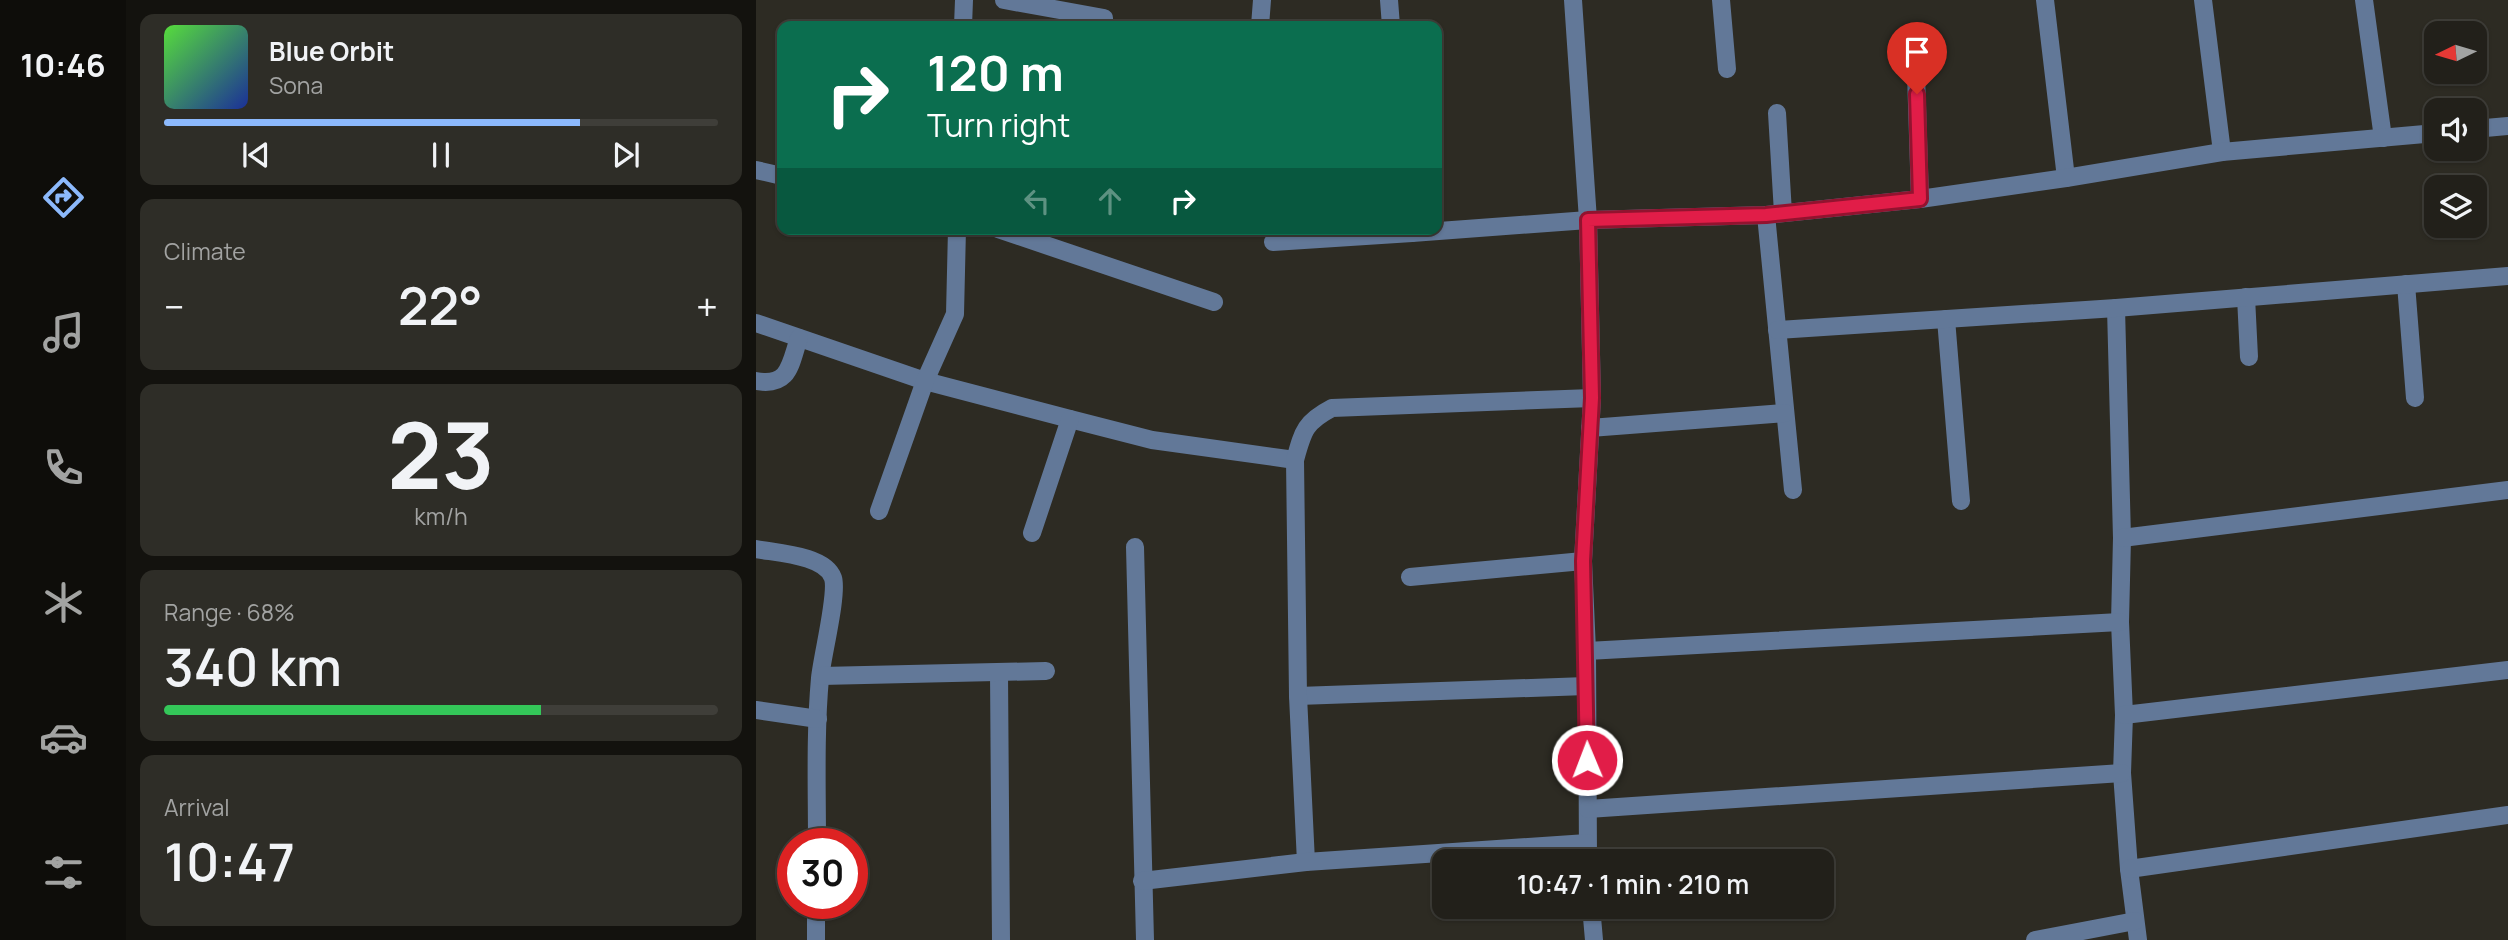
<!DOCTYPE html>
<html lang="en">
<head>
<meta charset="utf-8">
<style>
	:root { --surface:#22201a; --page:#2e2d27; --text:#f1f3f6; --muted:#a2a3a2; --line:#3f3e39; --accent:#8cb9fc }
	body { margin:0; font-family:Manrope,sans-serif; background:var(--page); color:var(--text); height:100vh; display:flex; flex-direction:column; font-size:26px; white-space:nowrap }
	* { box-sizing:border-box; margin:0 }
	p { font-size:23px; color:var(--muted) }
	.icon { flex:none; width:38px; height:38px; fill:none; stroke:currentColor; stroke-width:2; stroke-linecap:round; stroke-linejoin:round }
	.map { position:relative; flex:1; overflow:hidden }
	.sheet { display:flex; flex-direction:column; gap:14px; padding:14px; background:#13120e; width:630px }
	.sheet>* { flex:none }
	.guide { position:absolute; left:21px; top:21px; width:665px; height:214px; border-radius:14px; box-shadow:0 2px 5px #0004,0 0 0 2px var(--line); background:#0b6e4f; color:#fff; overflow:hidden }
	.needle { width:46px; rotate:265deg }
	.buttons { position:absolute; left:1668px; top:21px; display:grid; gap:14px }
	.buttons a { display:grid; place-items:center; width:63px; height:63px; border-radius:14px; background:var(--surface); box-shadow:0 2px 5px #0004,0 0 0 2px var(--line); font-size:35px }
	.speed { position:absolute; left:21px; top:828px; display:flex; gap:14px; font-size:35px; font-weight:700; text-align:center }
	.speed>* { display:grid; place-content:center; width:91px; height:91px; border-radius:50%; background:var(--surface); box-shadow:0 2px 5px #0004,0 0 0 2px var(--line); line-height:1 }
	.speed .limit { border:10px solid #d22; background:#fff; color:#111 }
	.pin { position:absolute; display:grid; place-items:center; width:60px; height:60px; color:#fff; margin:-72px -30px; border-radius:50% 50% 50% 0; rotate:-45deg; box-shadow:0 0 7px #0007 }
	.pin .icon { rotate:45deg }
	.me { position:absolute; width:77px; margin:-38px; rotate:359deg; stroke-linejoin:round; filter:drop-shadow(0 0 5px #0008) }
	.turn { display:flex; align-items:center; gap:24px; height:147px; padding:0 35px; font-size:32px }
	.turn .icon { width:91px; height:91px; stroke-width:2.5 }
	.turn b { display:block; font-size:49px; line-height:60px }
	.lanes { display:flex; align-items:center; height:66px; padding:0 35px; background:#0003; justify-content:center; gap:35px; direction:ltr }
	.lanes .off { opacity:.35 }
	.big { font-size:52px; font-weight:600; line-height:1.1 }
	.sheet .card { flex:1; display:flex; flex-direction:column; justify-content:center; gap:10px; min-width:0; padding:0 24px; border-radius:14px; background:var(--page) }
	.sheet .dial { align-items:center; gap:0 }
	.dial b { font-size:91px; line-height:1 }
	.song { display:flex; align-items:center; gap:21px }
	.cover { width:84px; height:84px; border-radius:10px; background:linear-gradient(135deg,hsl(110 70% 55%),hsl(230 70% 35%)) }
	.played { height:7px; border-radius:4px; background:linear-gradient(90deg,var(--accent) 75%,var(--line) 75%) }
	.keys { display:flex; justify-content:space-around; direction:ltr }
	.heat { display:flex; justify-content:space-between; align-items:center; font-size:38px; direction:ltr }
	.charge { height:10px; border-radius:5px; background:linear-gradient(90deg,#34c759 68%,var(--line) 0) }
	.trip { position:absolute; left:676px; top:849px; width:402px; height:70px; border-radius:14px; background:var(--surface); box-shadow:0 2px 5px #0004,0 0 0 2px var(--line); font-weight:600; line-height:70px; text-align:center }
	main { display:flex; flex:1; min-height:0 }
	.dock { display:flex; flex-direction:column; width:126px; justify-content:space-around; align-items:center; background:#0e0d0a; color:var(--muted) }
	.dock .icon { width:49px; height:49px }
	.dock .active { color:var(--accent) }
	.dock b { font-size:32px; color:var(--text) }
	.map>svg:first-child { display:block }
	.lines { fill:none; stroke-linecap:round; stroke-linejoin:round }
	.minor { stroke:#627898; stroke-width:18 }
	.route-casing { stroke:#92132f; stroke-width:18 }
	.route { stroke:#e11d48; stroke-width:12 }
</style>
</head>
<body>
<main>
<nav class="dock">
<b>10:46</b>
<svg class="icon active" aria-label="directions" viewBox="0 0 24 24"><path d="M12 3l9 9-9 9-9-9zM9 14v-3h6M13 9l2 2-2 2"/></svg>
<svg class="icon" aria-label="music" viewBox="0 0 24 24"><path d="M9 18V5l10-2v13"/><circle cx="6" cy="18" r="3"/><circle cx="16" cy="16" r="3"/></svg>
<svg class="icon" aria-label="phone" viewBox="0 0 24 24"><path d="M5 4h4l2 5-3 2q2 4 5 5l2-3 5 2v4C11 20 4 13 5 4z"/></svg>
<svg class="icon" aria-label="climate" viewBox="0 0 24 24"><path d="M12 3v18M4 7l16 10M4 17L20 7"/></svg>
<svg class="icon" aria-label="car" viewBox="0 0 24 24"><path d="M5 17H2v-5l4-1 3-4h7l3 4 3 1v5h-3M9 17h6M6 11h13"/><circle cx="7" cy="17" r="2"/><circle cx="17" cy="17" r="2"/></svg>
<svg class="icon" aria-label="filters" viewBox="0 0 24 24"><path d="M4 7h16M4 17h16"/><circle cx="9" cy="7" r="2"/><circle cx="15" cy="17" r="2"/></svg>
</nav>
<section class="sheet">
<div class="card">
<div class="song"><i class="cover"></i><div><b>Blue Orbit</b><p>Sona</p></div></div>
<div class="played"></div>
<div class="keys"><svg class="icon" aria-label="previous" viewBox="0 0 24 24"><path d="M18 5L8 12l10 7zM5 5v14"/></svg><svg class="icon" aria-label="pause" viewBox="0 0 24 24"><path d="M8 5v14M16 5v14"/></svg><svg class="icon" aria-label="next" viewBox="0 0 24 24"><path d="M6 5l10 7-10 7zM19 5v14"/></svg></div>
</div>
<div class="card"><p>Climate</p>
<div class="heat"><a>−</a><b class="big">22°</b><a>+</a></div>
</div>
<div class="card dial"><b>23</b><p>km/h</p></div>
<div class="card"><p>Range · 68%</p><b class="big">340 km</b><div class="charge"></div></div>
<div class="card"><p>Arrival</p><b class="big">10:47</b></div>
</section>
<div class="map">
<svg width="1752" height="940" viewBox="0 0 1752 940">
	<rect width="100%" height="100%" fill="#2d2b23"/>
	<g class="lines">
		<g class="minor">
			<path d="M248,0L348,18"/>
			<path d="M633,0L635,26"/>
			<path d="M817,0L832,220L836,398L827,561L831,651L832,861"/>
			<path d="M965,0L971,69"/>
			<path d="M1289,0L1310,178"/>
			<path d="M1447,0L1466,152"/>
			<path d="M1608,0L1627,138"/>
			<path d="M207,26L208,0"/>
			<path d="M504,26L506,0"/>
			<path d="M1159,42L1164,199"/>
			<path d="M1021,113L1027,213"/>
			<path d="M1718,129L1752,126"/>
			<path d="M0,170L26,176"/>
			<path d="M1010,215L1037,490"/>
			<path d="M242,229L458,302"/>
			<path d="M655,229L656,233L832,220L1010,215L1164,199L1310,178L1466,152L1680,133"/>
			<path d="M517,242L656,233"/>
			<path d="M1650,284L1659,398"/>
			<path d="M1490,297L1493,357"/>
			<path d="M1360,308L1366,538L1364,622L1368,715L1366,773L1373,869L1382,940"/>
			<path d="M1190,319L1205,501"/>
			<path d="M0,323L169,381L314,419L396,440L539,460"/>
			<path d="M1021,330L1360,308L1752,276"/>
			<path d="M0,381C34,387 34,364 43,338"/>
			<path d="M834,428L1029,413"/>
			<path d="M123,511L169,381L199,314L201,229"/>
			<path d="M276,533L314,419"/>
			<path d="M1366,538L1752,490"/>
			<path d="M379,547L389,940"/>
			<path d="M0,549C20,553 69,555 77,578C82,594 66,657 64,678C59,733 61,789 61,844"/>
			<path d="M654,577L827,561"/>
			<path d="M831,651L1364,622"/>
			<path d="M243,673L245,940"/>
			<path d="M65,676L290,671"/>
			<path d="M542,696L830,686"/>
			<path d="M0,710L62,719"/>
			<path d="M1368,715L1752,670"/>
			<path d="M832,809L1366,773"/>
			<path d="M550,862L542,696L539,460C547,431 549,422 576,408L836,398"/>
			<path d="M1373,869L1752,815"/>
			<path d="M386,881L550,862L831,843"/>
			<path d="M835,906L838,940"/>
			<path d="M60,940V903"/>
			<path d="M1279,940L1379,921"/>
		</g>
	</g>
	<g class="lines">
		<defs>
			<path id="route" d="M831,760L827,561L836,398L832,220L1010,215L1164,199L1161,94"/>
		</defs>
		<use href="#route" class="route-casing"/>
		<use href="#route" class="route"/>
	</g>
</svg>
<div class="buttons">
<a><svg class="needle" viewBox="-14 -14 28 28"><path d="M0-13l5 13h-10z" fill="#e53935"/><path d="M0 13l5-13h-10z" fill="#a2a3a2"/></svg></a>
<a><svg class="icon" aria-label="sound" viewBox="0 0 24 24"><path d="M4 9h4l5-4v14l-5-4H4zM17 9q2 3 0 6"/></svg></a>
<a><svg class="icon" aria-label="layers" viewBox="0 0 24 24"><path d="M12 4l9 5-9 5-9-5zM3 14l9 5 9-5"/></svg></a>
</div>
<div class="speed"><div class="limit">30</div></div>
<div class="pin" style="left:1161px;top:94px;background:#d93025"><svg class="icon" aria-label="arrive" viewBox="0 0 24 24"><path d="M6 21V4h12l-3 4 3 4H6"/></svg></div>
<svg class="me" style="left:831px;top:760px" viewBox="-20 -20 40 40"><circle r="17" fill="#e11d48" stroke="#fff" stroke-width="3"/><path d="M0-11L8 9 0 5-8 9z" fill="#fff"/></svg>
<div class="trip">10:47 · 1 min · 210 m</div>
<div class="guide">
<div class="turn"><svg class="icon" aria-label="right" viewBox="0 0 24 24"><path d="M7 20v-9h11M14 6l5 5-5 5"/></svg><div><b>120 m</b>Turn right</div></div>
<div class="lanes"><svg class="icon off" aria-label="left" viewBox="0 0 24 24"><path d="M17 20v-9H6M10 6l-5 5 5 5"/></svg><svg class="icon off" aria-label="ahead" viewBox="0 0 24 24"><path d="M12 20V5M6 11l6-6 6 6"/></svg><svg class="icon" aria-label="right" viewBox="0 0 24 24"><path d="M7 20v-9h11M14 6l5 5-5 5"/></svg></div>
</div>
</div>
</main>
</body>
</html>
